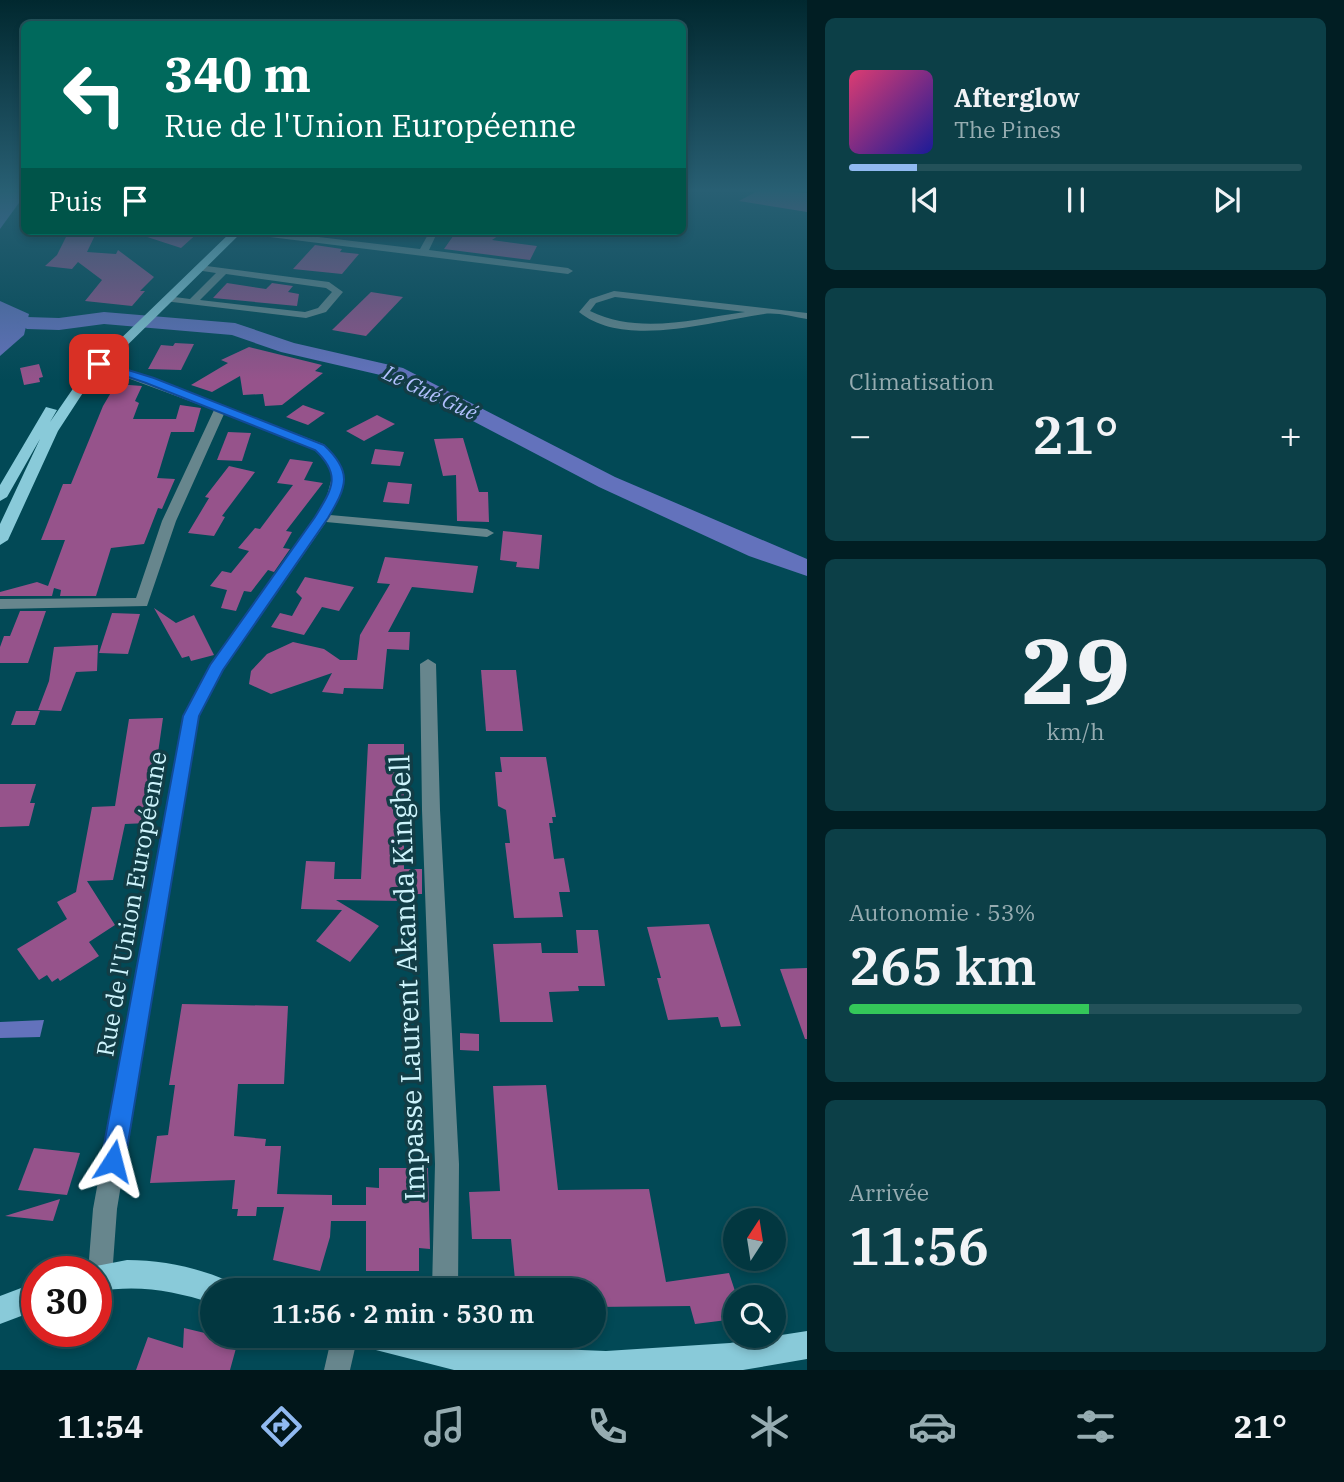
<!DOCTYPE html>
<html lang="fr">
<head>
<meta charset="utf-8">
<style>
	:root { --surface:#023740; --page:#0c3f47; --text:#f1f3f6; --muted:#96acb1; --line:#235159; --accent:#90b9f0 }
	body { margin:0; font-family:"IBM Plex Serif",serif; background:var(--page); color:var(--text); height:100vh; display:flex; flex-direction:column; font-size:26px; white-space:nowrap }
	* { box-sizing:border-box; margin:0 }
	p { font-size:23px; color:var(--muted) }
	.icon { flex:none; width:38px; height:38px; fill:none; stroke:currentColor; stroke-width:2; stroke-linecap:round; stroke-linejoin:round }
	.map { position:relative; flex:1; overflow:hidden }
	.drawer { display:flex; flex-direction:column; gap:18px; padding:18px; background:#011e23; width:537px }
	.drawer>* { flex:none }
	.guide { position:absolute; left:21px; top:21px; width:665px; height:214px; border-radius:10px; box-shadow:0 4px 10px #0003,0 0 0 2px var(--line); background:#00695c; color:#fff; overflow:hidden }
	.needle { width:46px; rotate:12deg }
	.fabs { position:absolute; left:723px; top:1208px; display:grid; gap:14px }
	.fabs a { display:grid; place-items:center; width:63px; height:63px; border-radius:50%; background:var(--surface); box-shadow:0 4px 10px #0003,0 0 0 2px var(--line); font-size:35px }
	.speed { position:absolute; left:21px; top:1256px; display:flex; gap:14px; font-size:35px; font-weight:700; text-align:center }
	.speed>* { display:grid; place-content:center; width:91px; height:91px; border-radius:50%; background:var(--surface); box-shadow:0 4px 10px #0003,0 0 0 2px var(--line); line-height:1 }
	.speed .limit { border:10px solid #d22; background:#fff; color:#111 }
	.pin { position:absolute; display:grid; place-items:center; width:60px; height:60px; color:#fff; margin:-30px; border-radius:14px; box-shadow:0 4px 10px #0006 }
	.me { position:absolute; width:77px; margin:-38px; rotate:9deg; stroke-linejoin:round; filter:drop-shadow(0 0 5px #0008) }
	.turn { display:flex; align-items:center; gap:24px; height:147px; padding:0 28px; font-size:32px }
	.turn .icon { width:91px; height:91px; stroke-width:2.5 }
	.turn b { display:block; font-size:49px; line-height:60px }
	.then { display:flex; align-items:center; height:66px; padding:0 28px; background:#0003; gap:14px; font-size:26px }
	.big { font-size:52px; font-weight:600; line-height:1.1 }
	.drawer .widget { flex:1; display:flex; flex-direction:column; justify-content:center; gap:10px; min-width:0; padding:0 24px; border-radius:10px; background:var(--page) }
	.drawer .dial { align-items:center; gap:0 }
	.dial b { font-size:91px; line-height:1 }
	.song { display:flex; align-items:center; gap:21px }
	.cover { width:84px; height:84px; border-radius:10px; background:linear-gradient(135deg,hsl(340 70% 55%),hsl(240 70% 35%)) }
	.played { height:7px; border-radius:4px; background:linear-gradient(90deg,var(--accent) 15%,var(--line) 15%) }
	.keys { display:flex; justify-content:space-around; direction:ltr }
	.heat { display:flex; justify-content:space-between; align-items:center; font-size:38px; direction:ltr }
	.charge { height:10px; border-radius:5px; background:linear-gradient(90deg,#34c759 53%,var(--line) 0) }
	.trip { position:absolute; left:200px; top:1278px; width:406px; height:70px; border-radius:35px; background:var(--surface); box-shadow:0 4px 10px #0003,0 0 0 2px var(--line); font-weight:600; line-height:70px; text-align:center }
	.tab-bar { display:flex; height:112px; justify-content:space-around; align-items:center; background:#01161a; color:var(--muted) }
	.tab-bar .icon { width:49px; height:49px }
	.tab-bar .selected { color:var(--accent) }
	.tab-bar b { font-size:32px; color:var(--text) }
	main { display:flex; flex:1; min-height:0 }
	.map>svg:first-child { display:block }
	.water { fill:#6372bc }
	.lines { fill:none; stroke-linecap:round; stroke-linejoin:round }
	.river { fill:#6372bc; fill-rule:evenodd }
	.building { fill:#96538b }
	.minor { fill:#67868d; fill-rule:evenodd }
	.major { fill:#89cad9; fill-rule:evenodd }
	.route { fill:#1a73e8; stroke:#114b97; stroke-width:2 }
	.labels { text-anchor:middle; stroke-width:7; stroke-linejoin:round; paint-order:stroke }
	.far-water-label { font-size:21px; font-style:italic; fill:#b2c1fe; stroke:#123d46 }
	.street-label { font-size:24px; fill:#cef4fc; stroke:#123d46 }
	.near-street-label { font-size:28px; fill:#cef4fc; stroke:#123d46 }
</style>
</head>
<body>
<main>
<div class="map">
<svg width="807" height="1370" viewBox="0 0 807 1370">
	<rect width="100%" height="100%" fill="#024956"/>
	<g class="water">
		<path d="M0,189H24V196L0,229Z"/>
		<path d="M0,301L29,314L24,335L0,356Z"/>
		<path d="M44,1020L40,1037L0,1038V1022Z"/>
	</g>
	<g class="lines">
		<path class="river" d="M104,312L235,323L294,343L403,368L615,477L807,559V576L749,556L599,487L389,377L281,352L232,335L104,324L59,330L27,329L17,323L27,317L59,318Z"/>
	</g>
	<g class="building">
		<path d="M761,189L807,193V212L739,201Z"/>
		<path d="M69,231H97L87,252L116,254L118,250L154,277L140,291H145L132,306L85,301L102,280L78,262L72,269L45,266L57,255Z"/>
		<path d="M138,231H200L181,248L138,234Z"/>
		<path d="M481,231H505L492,240L537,246L530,260L444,249L456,232L477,234Z"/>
		<path d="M315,245L342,249L340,252L359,254L342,274L293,269Z"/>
		<path d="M227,283L266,289L272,283L293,286L288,292L299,294L297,306L213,298Z"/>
		<path d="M371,292L403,297L366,336L332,330Z"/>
		<path d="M175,343L194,344L181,370L148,369L161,345L173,346Z"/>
		<path d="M249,347L322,365L315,371L323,373L282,405L265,406L263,394L243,395L240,376L212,392L191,385L228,363L221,360Z"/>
		<path d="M39,364L43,377L39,378L40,382L24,385L20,368Z"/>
		<path d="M116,384L142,386L135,401L139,403L133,419H176L180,405L201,408L194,432H171L157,478L175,479L162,509L158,508L144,544L111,548L96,596H60L61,590L54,588L52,596H0V592L37,582L48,586L65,540H41L63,484H71L103,406Z"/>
		<path d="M303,405L325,413L308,425L286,417Z"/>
		<path d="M377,415L395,424L364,441L346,431Z"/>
		<path d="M228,432L251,433L242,461L217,460Z"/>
		<path d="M463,438L479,492H488L489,522L457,521L456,475L443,476L434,439Z"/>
		<path d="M375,449L404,452L400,466L371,464Z"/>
		<path d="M290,459L313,462L304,480L323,483L286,531L292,532L283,548L290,549L274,572L268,570L251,592L244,591L236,611L221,608L227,590L210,586L222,571L231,573L249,551L238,548L255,528L260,529L293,485L277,483Z"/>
		<path d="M229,466L255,472L222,516L225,517L214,536L188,533L209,498L205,497Z"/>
		<path d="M388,482L412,484L409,504L383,502Z"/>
		<path d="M503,531L542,535L539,569L516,567L517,562L500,560Z"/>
		<path d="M385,557L478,566L473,593L412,587L388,632H410L409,650L387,649L383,689L344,688L343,694L322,692L332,673L271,694L249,684L251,671L267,654L293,642L324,649L340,660H357L360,635L390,584L377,583Z"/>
		<path d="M305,577L354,587L339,611L322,607L304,635L271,627L280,613L292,616L302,598L296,592Z"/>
		<path d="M154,608L176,623L194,615L214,655L191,661L189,656L182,658Z"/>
		<path d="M20,611H46L28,663H0V647L4,636H10Z"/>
		<path d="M112,613L140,614L128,654L99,653Z"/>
		<path d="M98,645L97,671L76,672L61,711L38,710L49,681L54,647Z"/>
		<path d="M481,670H516L523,731H486Z"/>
		<path d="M16,711H40L35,725H11Z"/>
		<path d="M163,718L148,823L125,824L113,880L87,881L115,925L89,942L99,956L60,981L58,978L52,982L47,975L39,980L17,949L67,919L57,902L76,892L92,807L115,806L129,719Z"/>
		<path d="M368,744H404V869H422V894H403V901L336,900L379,926L350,962L316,941L342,910L301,909L306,861L335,862L334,879H361Z"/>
		<path d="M500,757H546L556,817H552L553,823H549L554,859L564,858L570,892H559L563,917L514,918L505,843H510L506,810L498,806L495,772H502Z"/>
		<path d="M0,784H36L30,803H35L29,826L0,827Z"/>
		<path d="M709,924L741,1026L721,1027L718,1017L668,1020L657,978H661L647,927Z"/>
		<path d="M576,930H598L605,986H578L579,991L549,992L553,1022H500L493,944L541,943L542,953H578Z"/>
		<path d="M807,968V1039H805L780,969Z"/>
		<path d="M182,1004L288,1006L284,1084H238L234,1136L266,1139L265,1146H281L277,1194L332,1195V1205H366V1187L379,1188V1168H428L430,1249L419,1248V1271H366V1221H331L330,1237L320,1271L273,1260L284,1207H257L256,1216H237L238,1209H232L235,1180L150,1183L157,1136L168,1135L175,1085H169Z"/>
		<path d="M460,1033L479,1034V1051L460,1050Z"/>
		<path d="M546,1085L558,1190L649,1189L666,1282L729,1273L735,1291V1319L695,1324L690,1306L593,1307V1290H516L511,1239H472L469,1192L500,1191L493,1086Z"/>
		<path d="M34,1148L80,1153L67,1195L18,1190Z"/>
		<path d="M60,1199L53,1221L5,1216Z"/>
		<path d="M184,1328L238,1341L230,1370H136L148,1337L183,1348Z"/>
	</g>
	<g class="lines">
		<g class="minor">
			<path d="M242,231H268L420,249L430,231H438L429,250L568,268L573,271L568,274L246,234Z"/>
			<path d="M199,265L329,282L343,292L326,312L306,318L164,301L162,299L167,296L190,299L216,273L196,270L194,268ZM226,274L326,288L332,292L318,308L305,312L200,300Z"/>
			<path d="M614,291L807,313V319C794,317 776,312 764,314C713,321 624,349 579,312L590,299ZM615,297L745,312C694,319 639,335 590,311L596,303Z"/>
			<path d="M99,361L154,379L323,444C351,468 346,486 330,515L487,529L494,533L487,537L326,522L223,670L199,716L117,1209L112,1277L109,1286L100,1289L96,1288V1272H88L93,1209L183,716L211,664L316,518L326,499L331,481V472L324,458L315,450L224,414L176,521L147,606L0,609V599L136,598L162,521L214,410L95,366L94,364Z"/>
			<path d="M428,659L436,664L440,810L459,1164L458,1290H432L435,1164L422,810L420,664Z"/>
			<path d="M332,1335H358L350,1370H324Z"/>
		</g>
		<g class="major">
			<path d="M232,231H243L90,382L58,431L8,540L0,545V524L40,439L7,497L0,501V485L46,407L57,410L50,422L81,377Z"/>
			<path d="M127,1260C161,1260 195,1267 226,1280L230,1290H212V1303C173,1291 137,1284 96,1292V1272H85L86,1268Z"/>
			<path d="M37,1282V1310L0,1324V1296Z"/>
			<path d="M807,1331V1359L743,1370H454L372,1349L362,1345L358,1335H428L487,1346L606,1351L730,1343Z"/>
		</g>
	</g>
	<linearGradient id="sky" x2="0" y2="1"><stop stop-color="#01282f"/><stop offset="0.5" stop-color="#285f73"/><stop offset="1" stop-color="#285f73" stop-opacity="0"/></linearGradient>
	<rect width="807" height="381" fill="url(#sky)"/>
	<path class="route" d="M99,361L154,378L324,445C353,472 347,486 328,518L223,670L199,716L125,1161L121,1169L113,1173L105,1169L101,1161L183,716L210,665L315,517C332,489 342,475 315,450L146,383L96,366V362Z"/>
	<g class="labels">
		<g class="far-water-label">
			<text transform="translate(430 393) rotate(25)" y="7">Le Gué Gué</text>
		</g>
		<g class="street-label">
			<text transform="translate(132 904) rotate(-80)" y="8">Rue de l'Union Européenne</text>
		</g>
		<g class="near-street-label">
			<text transform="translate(407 978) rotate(-92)" y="10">Impasse Laurent Akanda Kingbell</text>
		</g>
	</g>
</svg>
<div class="fabs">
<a><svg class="needle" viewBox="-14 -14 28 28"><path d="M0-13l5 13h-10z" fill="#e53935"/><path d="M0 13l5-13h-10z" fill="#96acb1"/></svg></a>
<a><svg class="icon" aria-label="search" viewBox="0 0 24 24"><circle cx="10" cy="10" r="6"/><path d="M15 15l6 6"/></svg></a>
</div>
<div class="speed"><div class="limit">30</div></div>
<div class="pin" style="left:99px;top:364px;background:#d93025"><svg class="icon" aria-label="arrive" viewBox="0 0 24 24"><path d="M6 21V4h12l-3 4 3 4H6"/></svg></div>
<svg class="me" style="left:113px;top:1161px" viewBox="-20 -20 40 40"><path d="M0-17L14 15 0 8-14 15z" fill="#1a73e8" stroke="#fff" stroke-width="4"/></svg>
<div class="trip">11:56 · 2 min · 530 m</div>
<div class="guide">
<div class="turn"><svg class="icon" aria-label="left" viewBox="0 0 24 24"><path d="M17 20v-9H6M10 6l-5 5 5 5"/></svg><div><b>340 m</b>Rue de l'Union Européenne</div></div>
<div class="then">Puis<svg class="icon" aria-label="arrive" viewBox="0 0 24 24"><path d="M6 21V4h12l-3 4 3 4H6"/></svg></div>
</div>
</div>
<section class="drawer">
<div class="widget">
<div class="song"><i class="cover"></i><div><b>Afterglow</b><p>The Pines</p></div></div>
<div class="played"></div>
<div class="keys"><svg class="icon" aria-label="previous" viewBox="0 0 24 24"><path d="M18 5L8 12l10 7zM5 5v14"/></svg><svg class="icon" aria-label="pause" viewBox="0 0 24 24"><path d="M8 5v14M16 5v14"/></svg><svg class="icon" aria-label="next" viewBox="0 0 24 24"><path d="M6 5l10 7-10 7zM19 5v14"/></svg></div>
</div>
<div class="widget"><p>Climatisation</p>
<div class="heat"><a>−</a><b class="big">21°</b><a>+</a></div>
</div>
<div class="widget dial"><b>29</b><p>km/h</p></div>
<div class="widget"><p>Autonomie · 53%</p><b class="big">265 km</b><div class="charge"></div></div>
<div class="widget"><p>Arrivée</p><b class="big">11:56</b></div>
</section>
</main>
<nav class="tab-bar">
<b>11:54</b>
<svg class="icon selected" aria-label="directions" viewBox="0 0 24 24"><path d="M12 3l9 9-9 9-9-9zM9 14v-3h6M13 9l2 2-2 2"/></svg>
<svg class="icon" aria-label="music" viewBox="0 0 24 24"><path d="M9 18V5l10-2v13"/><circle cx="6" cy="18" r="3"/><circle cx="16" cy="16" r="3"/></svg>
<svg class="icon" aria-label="phone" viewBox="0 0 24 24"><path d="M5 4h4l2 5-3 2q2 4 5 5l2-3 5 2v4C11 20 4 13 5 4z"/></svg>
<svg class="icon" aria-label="climate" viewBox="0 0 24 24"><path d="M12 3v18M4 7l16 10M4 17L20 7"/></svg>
<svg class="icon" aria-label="car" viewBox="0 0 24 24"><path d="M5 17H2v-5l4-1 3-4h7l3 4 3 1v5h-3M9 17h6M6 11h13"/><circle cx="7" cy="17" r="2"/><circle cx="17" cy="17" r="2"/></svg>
<svg class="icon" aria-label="filters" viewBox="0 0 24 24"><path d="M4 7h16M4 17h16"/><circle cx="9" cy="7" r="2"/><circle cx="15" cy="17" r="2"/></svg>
<b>21°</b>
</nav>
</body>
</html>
